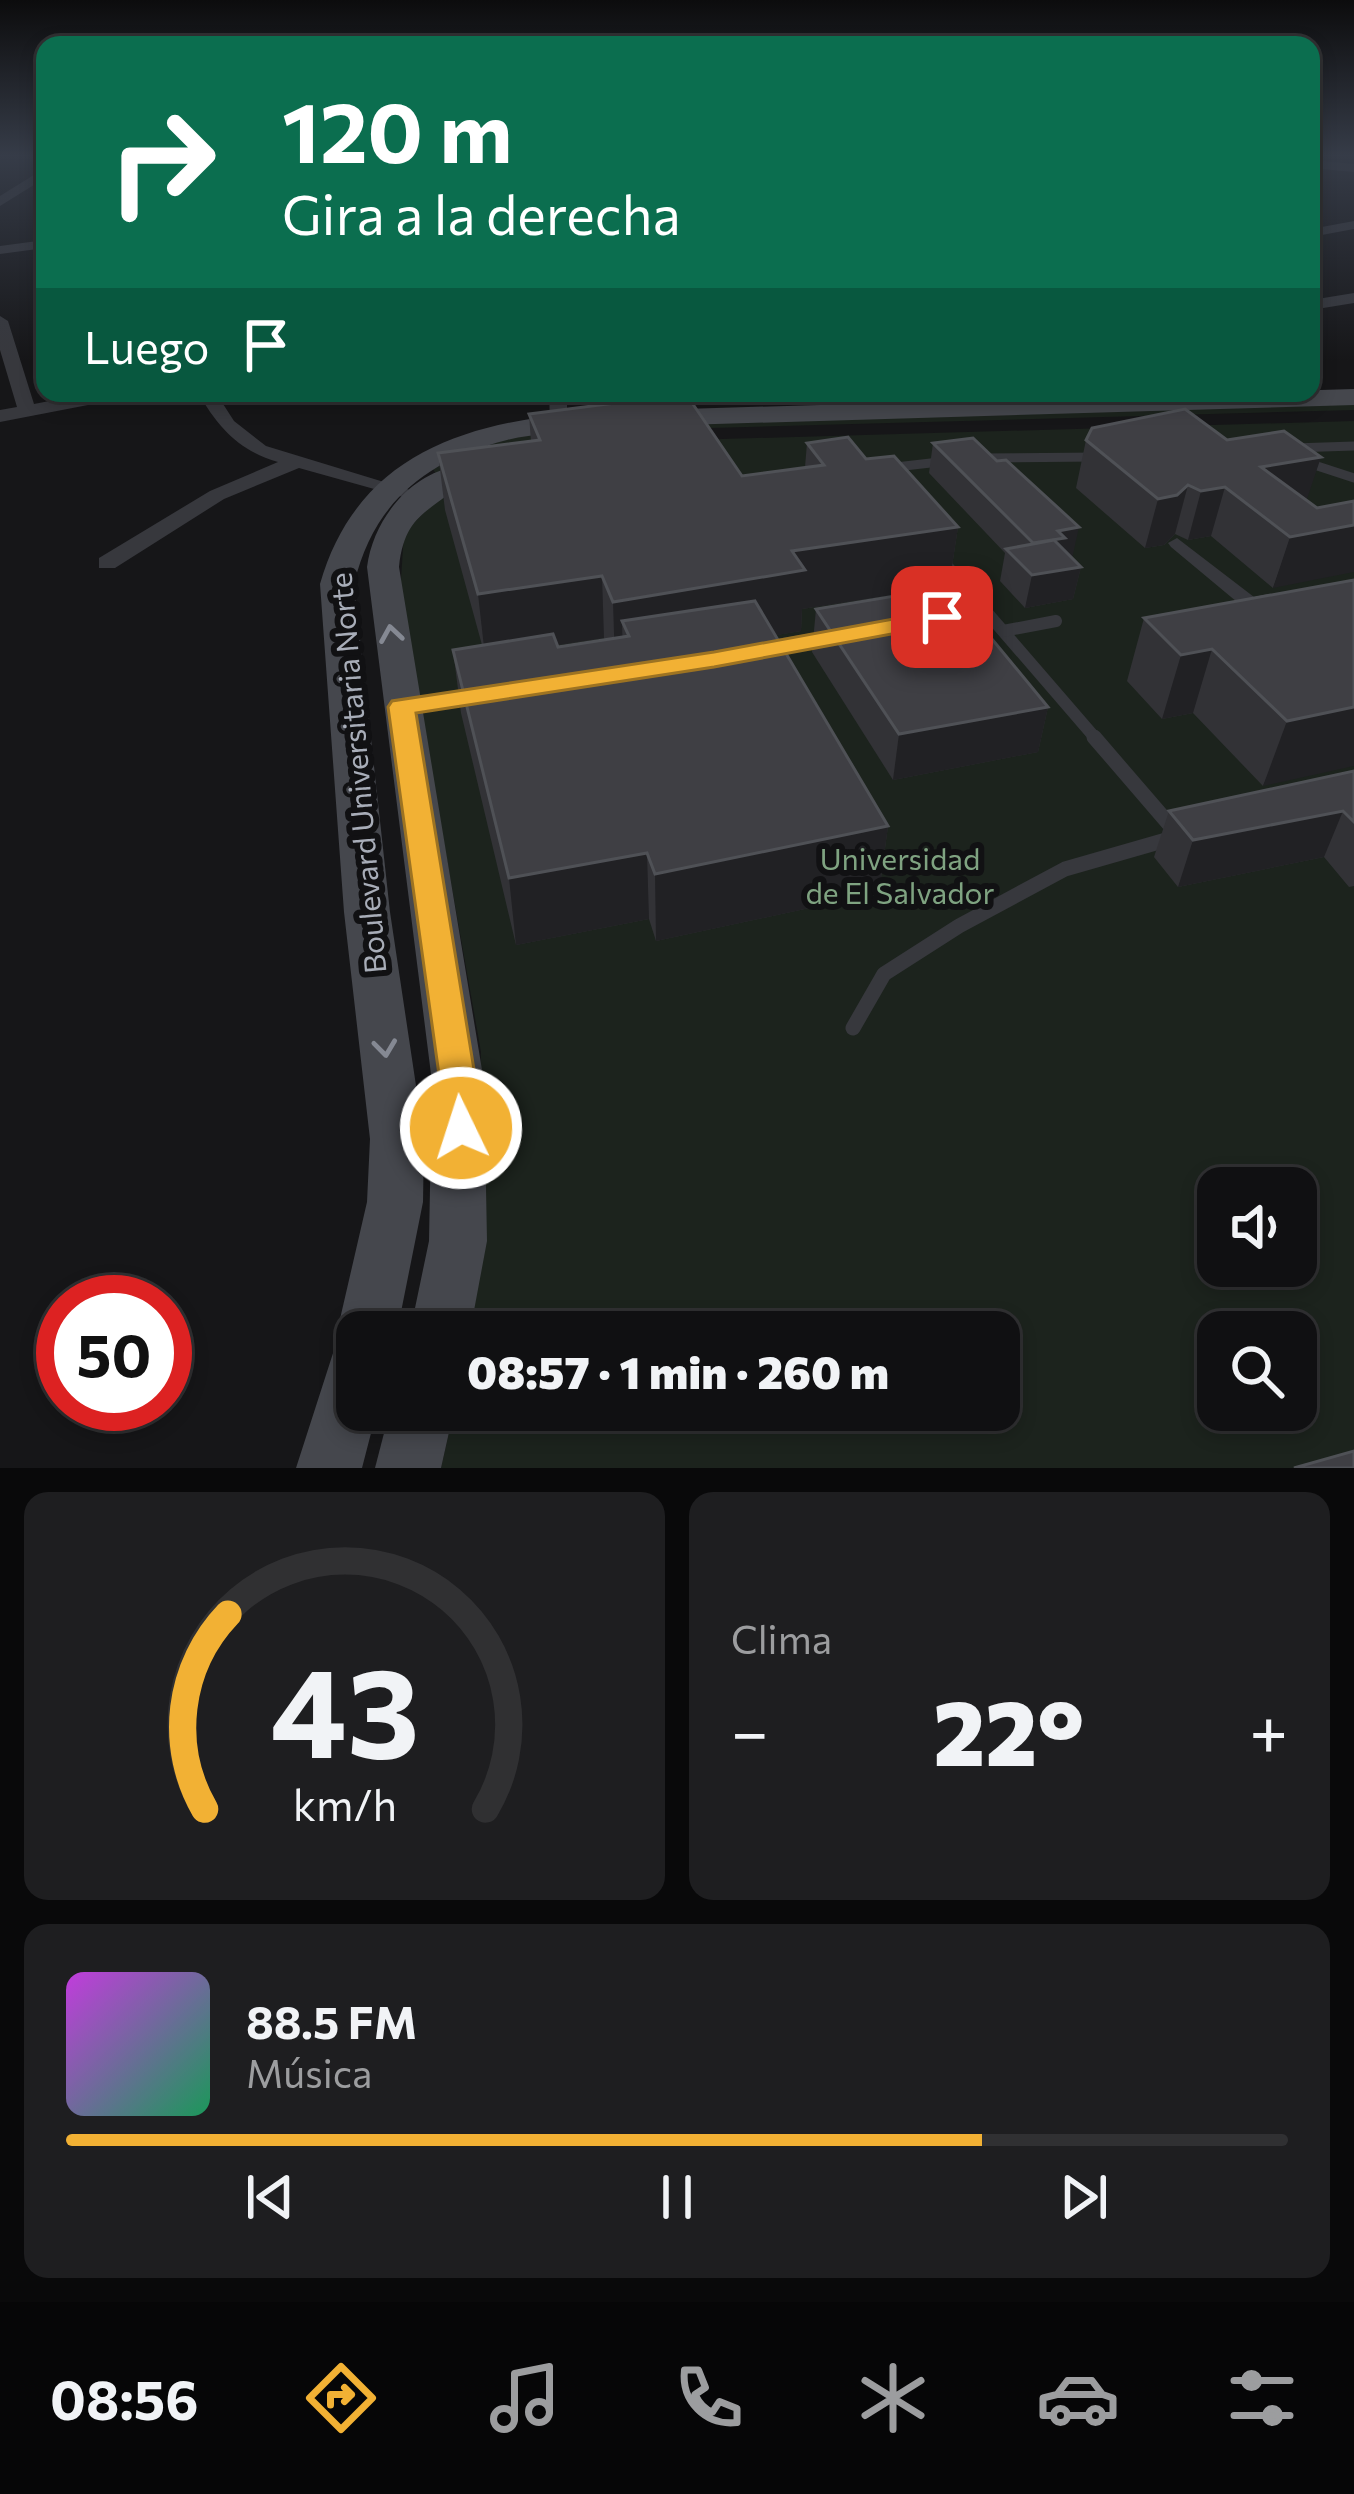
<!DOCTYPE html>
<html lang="es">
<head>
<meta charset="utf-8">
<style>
	:root { --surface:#101012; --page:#1e1e20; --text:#f1f3f6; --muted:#9c9d9f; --line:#303032; --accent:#f2b134 }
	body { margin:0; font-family:Commissioner,sans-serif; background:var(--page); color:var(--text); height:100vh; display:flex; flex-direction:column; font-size:45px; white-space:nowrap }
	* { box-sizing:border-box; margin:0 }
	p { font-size:39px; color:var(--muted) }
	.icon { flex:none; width:66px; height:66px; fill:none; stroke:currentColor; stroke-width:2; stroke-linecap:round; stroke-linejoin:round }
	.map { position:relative; height:1468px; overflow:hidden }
	.details { display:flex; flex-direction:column; gap:24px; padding:24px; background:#09090a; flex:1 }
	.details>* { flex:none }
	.hud { position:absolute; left:36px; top:36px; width:1284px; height:366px; border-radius:24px; box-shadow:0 6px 18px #0003,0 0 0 3px var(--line); background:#0b6e4f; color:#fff; overflow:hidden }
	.fabs { position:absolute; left:1197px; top:1167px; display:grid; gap:24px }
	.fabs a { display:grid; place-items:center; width:120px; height:120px; border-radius:24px; background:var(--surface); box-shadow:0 6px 18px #0003,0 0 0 3px var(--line); font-size:60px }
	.speed { position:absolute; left:36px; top:1275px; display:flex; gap:24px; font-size:60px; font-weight:700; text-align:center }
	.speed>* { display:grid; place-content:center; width:156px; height:156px; border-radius:50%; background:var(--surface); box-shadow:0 6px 18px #0003,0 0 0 3px var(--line); line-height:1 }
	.speed .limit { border:18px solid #d22; background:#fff; color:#111 }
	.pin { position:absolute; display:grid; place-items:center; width:102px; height:102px; color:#fff; margin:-51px; border-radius:24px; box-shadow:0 6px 18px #0006 }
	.me { position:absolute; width:132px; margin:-66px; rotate:356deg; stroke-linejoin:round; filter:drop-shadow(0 0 9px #0008) }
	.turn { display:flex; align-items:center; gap:42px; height:252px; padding:0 48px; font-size:54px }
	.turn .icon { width:156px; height:156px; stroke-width:2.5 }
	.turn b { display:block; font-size:84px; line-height:102px }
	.then { display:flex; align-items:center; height:114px; padding:0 48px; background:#0003; gap:24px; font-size:45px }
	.big { font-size:90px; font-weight:800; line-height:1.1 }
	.details .card { flex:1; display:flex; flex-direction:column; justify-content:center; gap:18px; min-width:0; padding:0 42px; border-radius:24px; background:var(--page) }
	.details .dial { align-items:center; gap:0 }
	.dial svg { height:312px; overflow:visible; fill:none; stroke:var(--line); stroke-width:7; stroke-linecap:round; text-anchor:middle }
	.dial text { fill:var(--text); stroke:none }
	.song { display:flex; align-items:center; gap:36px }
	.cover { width:144px; height:144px; border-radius:18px; background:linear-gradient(135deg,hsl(290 70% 55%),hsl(150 70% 35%)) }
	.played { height:12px; border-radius:6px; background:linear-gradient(90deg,var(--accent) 75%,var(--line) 75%) }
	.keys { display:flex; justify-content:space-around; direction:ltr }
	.heat { display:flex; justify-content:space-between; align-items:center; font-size:66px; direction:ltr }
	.details .tiles { flex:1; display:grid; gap:24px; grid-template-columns:1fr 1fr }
	.card:last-child { grid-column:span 2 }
	.trip { position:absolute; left:336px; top:1311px; width:684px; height:120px; border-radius:24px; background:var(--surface); box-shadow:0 6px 18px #0003,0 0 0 3px var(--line); font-weight:800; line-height:120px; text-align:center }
	.tabs { display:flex; height:192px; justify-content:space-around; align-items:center; background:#060607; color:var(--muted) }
	.tabs .icon { width:84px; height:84px }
	.tabs .selected { color:var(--accent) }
	.tabs b { font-size:54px; color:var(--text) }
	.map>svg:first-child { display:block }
	.green { fill:#1c231d; fill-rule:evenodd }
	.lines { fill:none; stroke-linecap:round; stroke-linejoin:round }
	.service-far2 { stroke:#37383d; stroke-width:9 }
	.service-far1 { stroke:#37383d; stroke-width:12 }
	.service { stroke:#37383d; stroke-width:15 }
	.pedestrian { fill:#37383d; fill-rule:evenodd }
	.minor { fill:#37383d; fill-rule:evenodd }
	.secondary { fill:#45474d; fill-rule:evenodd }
	.wall { fill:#323236; fill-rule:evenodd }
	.shaded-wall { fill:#212124 }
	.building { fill:#3f3f44; stroke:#4f5156; stroke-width:3 }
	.oneway { stroke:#858993 }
	.route { fill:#f2b134; stroke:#9d7322; stroke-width:3 }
	.labels { text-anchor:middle; stroke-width:12; stroke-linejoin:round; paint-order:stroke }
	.street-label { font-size:30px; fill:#a8adb8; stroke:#111113 }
	.park-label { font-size:30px; fill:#7fa381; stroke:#111113 }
</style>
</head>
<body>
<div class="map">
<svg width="1354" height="1468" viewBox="0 0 1354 1468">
	<rect width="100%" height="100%" fill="#161618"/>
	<g class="green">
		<path d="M1354,402V410L606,431L513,445L436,474L433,469L501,440L561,427Z"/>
		<path d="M1354,421V1468H441L454,1410H999V1332H471L481,1052L400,594L404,533L448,488L688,440ZM1218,1188H1296V1266H1218ZM1218,1332H1296V1410H1218Z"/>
	</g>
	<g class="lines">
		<g class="service-far2">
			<path d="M1293,448L1354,446"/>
			<path d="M977,458L1098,457"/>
			<path d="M1302,461L1354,478"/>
			<path d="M887,468L948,461"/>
		</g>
		<g class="service-far1">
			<path d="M939,557L1097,740"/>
			<path d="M954,615L985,610"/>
			<path d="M1003,631L1056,621"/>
			<path d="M765,647L832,636"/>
			<path d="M404,707L477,696"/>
		</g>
		<g class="service">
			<path d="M1094,737L1175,831"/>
			<path d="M853,1028L884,974L959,926L1065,869L1173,838"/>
		</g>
		<path class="pedestrian" d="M1177,538L1254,597L1268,594L1277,600L1268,606L1243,607L1171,547L1168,543Z"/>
		<g class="minor">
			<path d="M1311,160L1354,164V172L1311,168Z"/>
			<path d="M45,168V178L0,206V196Z"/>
			<path d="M1354,221V229L1311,237V229Z"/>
			<path d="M45,240V248L0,254V246Z"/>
			<path d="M1354,293V303L1311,310V300Z"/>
			<path d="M0,316L8,321L34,404L90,393H128L119,399L0,422V410L17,407L0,350Z"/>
			<path d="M198,393H216L234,421L266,446L420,493L410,499L299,468L224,499L115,568H99V558L210,491L278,462C238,450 219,428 198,393Z"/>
			<path d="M549,393H567V426L550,422Z"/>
		</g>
		<g class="secondary">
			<path d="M1354,389V405L651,426L637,418L651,410Z"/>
			<path d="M580,413L594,421L590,427C563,434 534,433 507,440C425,461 374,502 354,584L390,912L424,1139L423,1202L397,1332H357V1410H377L362,1468H296L335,1347L342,1344L337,1332L367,1202L370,1139L344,912L320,584C356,458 460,423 580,413Z"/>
			<path d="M452,467L467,476C436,513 405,508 399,567L484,1082L487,1241L470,1332H410L429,1241L432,1082L367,567C373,522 406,478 452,467Z"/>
			<path d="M390,1410H454L441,1468H375Z"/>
		</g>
	</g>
	<g class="wall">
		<path d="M529,414L742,476L805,467L807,443L866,459L958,527L949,586L802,609L801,631L776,635L888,826L879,893L656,941L649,919L516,945L461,713L453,650L482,645L445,510L438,453L531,442ZM604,638L605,640L558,647L557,645Z"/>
		<path d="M1086,440H1227L1321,457L1273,588L1211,536L1188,540L1175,534L1164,545L1145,548L1076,488Z"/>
		<path d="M933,443L1081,567L1073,599L1025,608L1000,581L1005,553L929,473Z"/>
		<path d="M1354,580L1263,786L1193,713L1162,719L1127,681L1144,618Z"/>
		<path d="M816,609L1048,707L1038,752L893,780L812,652Z"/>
		<path d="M1354,771V886L1349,887L1324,857L1178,887L1154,857L1169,811Z"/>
	</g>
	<g class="shaded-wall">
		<path d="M1321,457L1305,505L1261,467Z"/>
		<path d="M1188,485L1175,534L1164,545L1145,548L1158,499Z"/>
		<path d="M1225,487L1211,536L1188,540L1201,491Z"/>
		<path d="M1354,525V572L1273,588L1290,537Z"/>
		<path d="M958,527L949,586L802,609L801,631L629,661V636L622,621L623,662L615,664L613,602L792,551Z"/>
		<path d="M1079,527L1072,559L1031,574L1058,531Z"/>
		<path d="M1081,567L1073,599L1025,608L1032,575Z"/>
		<path d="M602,576L604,638L485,656L478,594Z"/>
		<path d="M1212,649L1193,713L1162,719L1181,655Z"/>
		<path d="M1048,707L1038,752L893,780L899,734Z"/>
		<path d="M1354,707V766L1263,786L1287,721Z"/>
		<path d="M1343,811L1324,857L1178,887L1193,840Z"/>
		<path d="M888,826L879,893L656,941L655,874Z"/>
		<path d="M647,853L649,919L516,945L509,878Z"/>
	</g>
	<g class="building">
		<path d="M686,394L742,476L824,465L807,443L848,437L866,459L894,456L958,527L792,551L805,570L613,602L602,576L478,594L438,453L540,440L529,414Z"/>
		<path d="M1185,409L1227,440L1284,431L1321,457L1261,467L1317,508L1354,501V525L1290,537L1225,487L1201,491L1188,485L1177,495L1158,499L1086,440L1092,428Z"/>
		<path d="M973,438L997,461L1006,460L1079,527L1058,531L1065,538L1033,543L933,443Z"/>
		<path d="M1054,540L1081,567L1032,575L1006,549Z"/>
		<path d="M1354,580V707L1287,721L1212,649L1181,655L1144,618Z"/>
		<path d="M949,587L1048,707L899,734L816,609Z"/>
		<path d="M755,601L888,826L655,874L647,853L509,878L453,650L553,634L558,647L629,636L622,621Z"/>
		<path d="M1354,771V822L1343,811L1193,840L1169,811Z"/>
		<path d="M1354,1451V1468H1294Z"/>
	</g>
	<defs><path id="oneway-chevron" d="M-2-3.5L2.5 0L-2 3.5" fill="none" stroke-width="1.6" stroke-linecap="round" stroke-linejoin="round" transform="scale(3)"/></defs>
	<g class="oneway">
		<use href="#oneway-chevron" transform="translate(391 634) rotate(-99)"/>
		<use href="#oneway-chevron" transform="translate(385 1048) rotate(83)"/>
	</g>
	<linearGradient id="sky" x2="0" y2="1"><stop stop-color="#0c0c0d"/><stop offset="0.43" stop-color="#363c48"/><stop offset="1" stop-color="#363c48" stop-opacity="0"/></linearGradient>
	<rect width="1354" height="361" fill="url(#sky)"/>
	<path class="route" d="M942,610L954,617L951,623L714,667L416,713L476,1082L479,1128L474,1139L461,1144L448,1139L442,1128L440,1082L388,707L392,701L714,652Z"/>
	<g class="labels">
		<g class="street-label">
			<text transform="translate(359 773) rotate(-95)" y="10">Boulevard Universitaria Norte</text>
		</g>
		<g class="park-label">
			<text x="900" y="870">Universidad<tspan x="900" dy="34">de El Salvador</tspan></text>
		</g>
	</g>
</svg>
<div class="fabs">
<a><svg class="icon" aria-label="sound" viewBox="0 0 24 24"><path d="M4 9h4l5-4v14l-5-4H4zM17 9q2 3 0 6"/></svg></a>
<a><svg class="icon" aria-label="search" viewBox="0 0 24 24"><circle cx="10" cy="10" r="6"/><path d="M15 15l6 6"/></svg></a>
</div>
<div class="speed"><div class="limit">50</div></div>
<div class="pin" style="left:942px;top:617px;background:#d93025"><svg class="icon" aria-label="arrive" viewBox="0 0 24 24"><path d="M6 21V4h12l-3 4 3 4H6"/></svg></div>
<svg class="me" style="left:461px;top:1128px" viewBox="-20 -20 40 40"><circle r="17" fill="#f2b134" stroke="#fff" stroke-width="3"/><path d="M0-11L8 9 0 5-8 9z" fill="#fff"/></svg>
<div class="trip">08:57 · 1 min · 260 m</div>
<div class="hud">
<div class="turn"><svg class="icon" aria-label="right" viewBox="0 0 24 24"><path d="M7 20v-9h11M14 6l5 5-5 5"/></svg><div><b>120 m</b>Gira a la derecha</div></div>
<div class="then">Luego<svg class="icon" aria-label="arrive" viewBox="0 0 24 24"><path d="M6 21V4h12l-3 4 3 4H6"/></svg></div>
</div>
</div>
<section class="details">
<div class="tiles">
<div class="card dial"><svg viewBox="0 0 100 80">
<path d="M14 69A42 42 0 1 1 86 69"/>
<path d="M14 69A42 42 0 0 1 20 19" stroke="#f2b134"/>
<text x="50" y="56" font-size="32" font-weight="700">43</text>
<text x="50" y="72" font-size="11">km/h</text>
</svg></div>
<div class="card"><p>Clima</p>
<div class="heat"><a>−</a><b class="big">22°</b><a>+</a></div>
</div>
<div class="card">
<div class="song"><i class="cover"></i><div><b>88.5 FM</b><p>Música</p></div></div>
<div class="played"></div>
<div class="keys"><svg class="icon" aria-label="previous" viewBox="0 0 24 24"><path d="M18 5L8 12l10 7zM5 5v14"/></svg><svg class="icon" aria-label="pause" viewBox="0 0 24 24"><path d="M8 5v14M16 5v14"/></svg><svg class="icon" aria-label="next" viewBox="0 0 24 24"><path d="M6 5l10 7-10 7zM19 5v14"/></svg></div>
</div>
</div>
</section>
<nav class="tabs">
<b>08:56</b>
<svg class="icon selected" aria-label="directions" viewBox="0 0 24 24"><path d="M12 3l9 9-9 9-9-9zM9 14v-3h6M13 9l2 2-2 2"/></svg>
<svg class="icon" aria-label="music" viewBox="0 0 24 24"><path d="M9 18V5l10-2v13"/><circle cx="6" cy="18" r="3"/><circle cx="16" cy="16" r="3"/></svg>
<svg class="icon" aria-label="phone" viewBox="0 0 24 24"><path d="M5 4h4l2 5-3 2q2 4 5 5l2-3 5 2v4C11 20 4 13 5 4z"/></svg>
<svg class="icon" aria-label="climate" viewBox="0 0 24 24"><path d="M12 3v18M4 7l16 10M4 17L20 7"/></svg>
<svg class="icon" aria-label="car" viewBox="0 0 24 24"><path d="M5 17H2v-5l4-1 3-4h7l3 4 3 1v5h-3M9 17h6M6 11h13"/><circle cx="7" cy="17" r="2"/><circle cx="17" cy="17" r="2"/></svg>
<svg class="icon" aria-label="filters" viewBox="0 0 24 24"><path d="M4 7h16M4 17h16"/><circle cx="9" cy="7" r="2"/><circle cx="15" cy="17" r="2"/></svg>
</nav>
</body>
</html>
